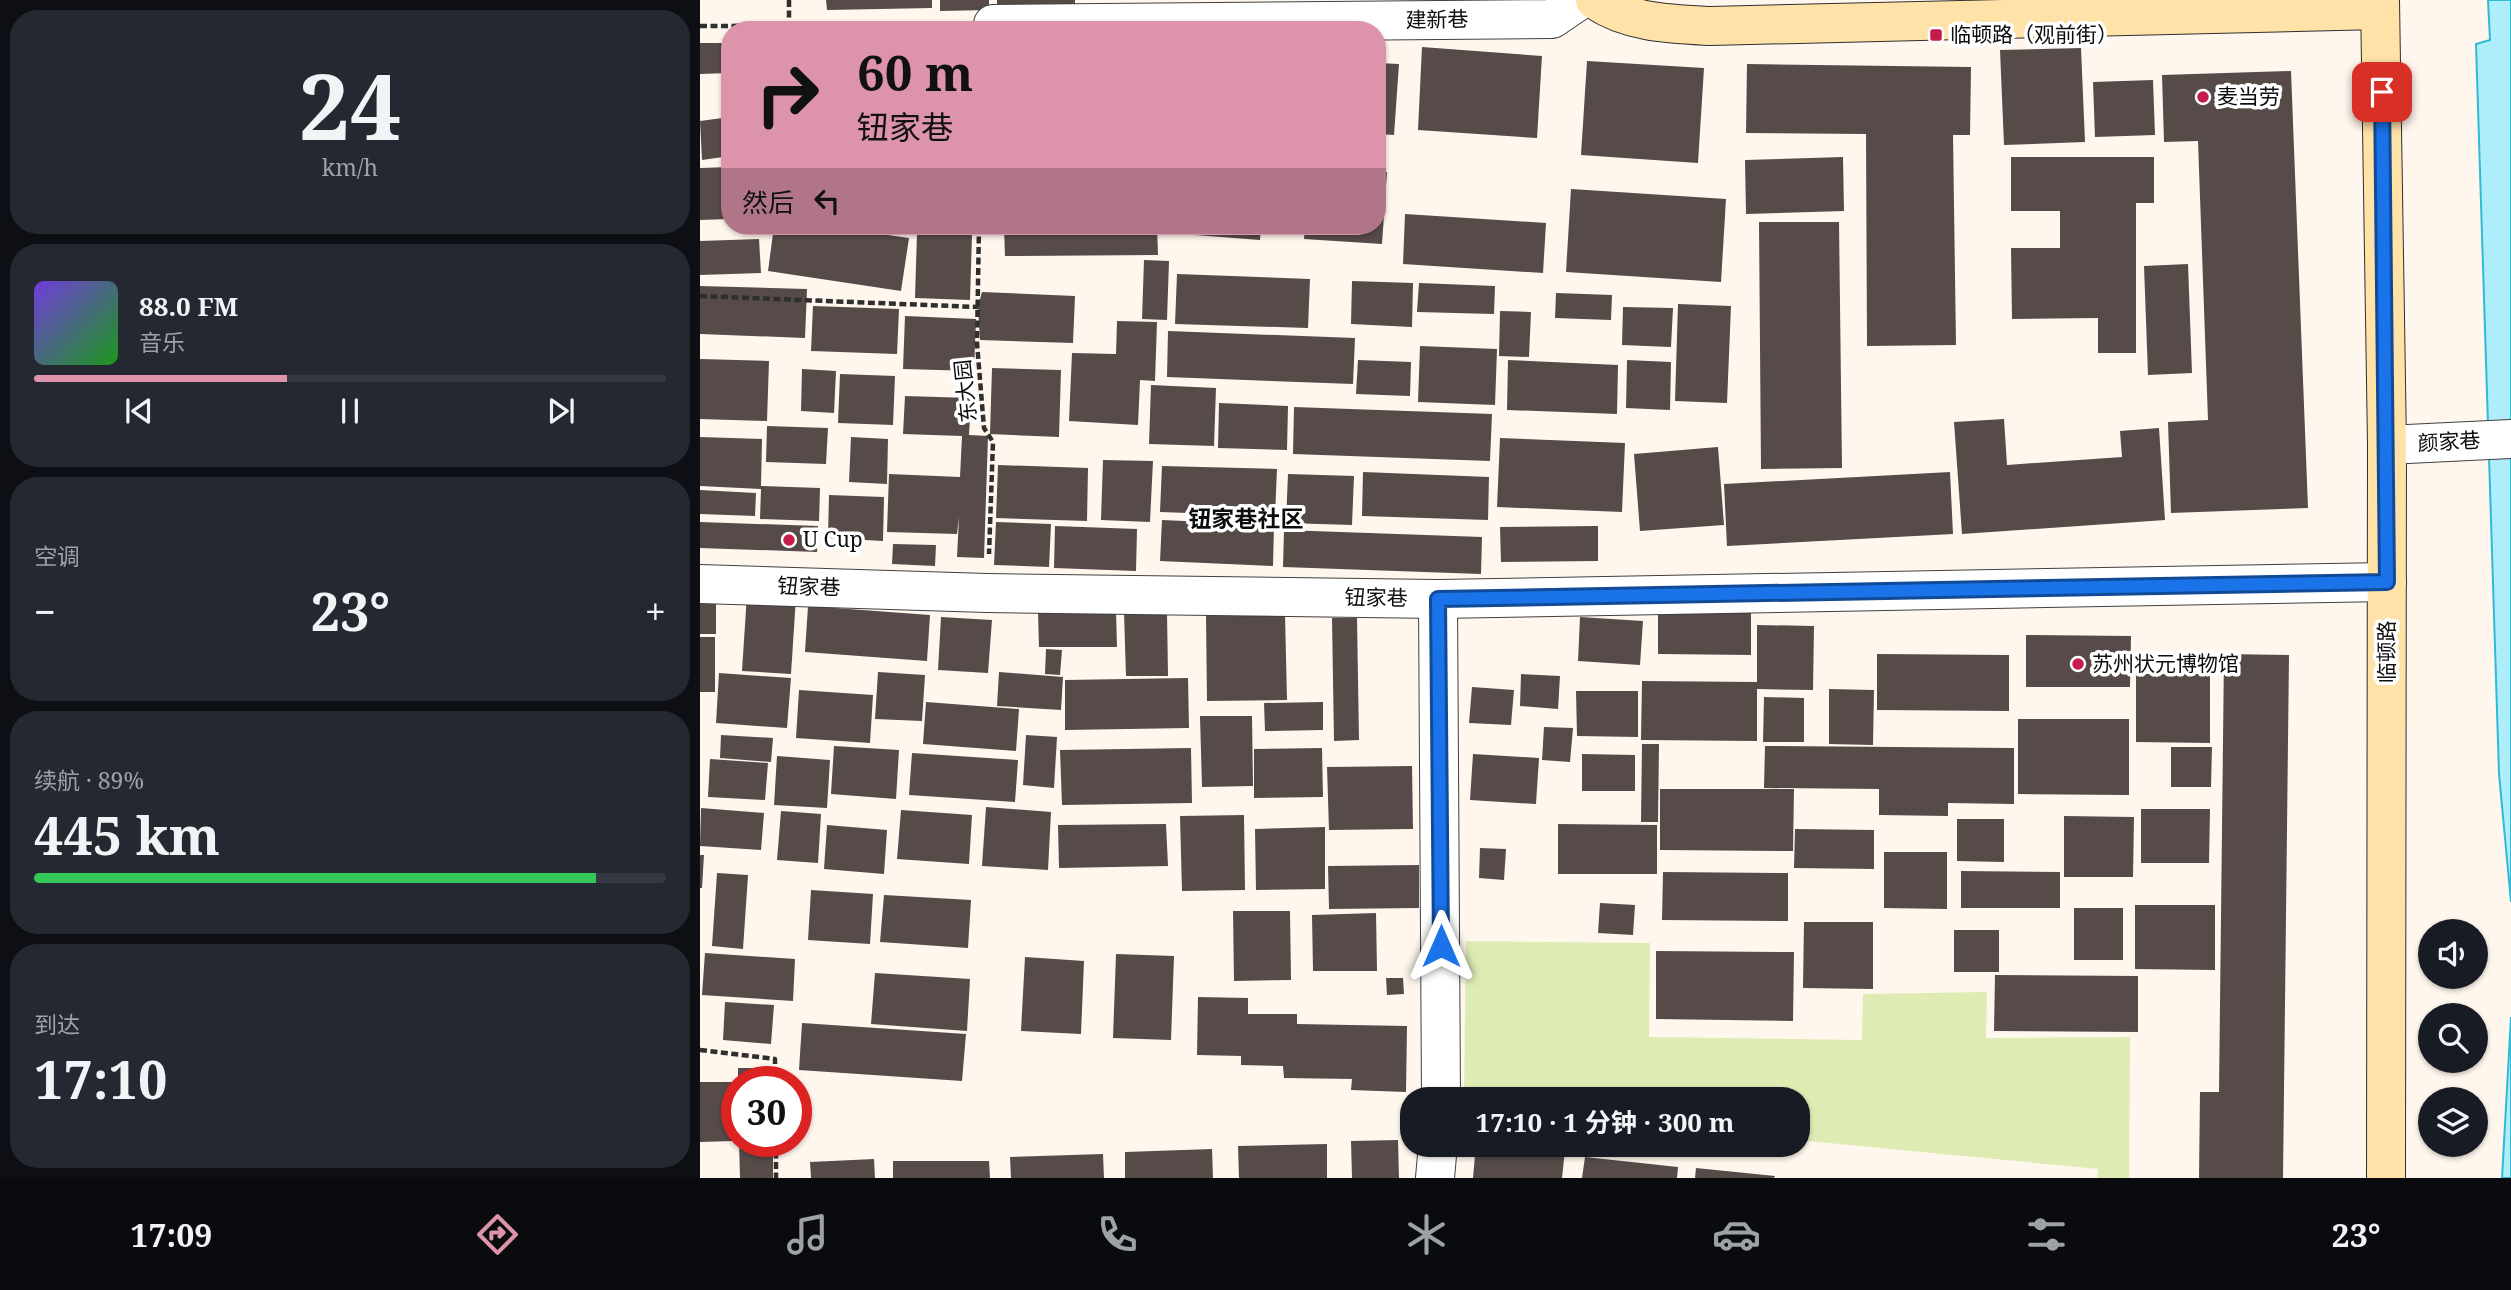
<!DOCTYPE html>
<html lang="zh">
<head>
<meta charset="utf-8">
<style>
	:root { --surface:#171b24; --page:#242831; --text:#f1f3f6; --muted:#9ea1a6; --line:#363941; --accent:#dd93a9 }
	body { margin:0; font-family:"Noto Serif","Noto Sans SC",serif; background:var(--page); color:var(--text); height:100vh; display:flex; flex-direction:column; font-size:26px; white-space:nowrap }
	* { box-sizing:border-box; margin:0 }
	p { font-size:23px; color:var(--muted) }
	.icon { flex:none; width:38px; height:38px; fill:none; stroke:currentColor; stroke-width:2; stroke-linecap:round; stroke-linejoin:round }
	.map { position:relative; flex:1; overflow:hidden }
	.sheet { display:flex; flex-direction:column; gap:10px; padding:10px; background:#0d0f14; width:700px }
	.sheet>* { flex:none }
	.banner { position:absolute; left:21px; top:21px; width:665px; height:214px; border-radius:28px; box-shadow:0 2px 5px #0004; background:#dd93a9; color:#111; overflow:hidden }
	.fabs { position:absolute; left:1718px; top:919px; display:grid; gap:14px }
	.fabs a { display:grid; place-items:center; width:70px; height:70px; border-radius:50%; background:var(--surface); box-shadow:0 2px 5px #0004; font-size:35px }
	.speed { position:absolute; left:21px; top:1066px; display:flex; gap:14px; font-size:35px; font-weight:700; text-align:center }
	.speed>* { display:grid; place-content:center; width:91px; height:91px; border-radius:50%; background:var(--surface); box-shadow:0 2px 5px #0004; line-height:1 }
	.speed .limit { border:10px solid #d22; background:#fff; color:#111 }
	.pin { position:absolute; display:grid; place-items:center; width:60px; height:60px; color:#fff; margin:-30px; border-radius:14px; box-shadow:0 4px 10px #0006 }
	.me { position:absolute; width:77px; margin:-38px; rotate:0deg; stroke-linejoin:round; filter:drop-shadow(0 0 5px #0008) }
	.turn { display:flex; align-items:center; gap:24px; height:147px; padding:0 21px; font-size:32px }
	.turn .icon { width:91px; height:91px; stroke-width:2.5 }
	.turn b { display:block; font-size:49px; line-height:60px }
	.then { display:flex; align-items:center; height:66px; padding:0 21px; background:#0003; gap:14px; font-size:26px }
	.big { font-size:52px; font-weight:700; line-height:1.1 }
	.sheet .widget { flex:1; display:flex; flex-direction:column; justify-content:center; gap:10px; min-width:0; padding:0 24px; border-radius:28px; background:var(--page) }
	.sheet .dial { align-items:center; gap:0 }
	.dial b { font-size:91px; line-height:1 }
	.song { display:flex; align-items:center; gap:21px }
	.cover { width:84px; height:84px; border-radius:10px; background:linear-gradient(135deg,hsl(260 70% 55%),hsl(120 70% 35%)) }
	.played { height:7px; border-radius:4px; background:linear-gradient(90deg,var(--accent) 40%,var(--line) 40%) }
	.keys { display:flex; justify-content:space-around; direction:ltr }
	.heat { display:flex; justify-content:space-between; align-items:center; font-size:38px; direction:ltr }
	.charge { height:10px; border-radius:5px; background:linear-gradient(90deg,#34c759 89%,var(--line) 0) }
	.trip { position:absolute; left:700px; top:1087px; width:410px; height:70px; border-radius:28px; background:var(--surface); box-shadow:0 2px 5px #0004; font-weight:700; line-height:70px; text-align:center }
	.tabs { display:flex; height:112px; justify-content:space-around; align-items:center; background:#090b0e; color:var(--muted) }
	.tabs .icon { width:49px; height:49px }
	.tabs .current { color:var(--accent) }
	.tabs b { font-size:32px; color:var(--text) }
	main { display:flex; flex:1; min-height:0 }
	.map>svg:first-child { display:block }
	.green { fill:#deecb4 }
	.water { fill:#aeeefa; stroke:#31b9d5; stroke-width:2 }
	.building { fill:#564b49 }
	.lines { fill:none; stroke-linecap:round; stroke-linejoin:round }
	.minor-casing { stroke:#404040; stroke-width:40 }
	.tertiary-casing { stroke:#404040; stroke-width:40 }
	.secondary-casing { stroke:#2f2f2f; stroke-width:40 }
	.path { stroke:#2f2f2f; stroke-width:4.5; stroke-dasharray:7 3.5; stroke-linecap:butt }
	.minor { stroke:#fff; stroke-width:38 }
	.tertiary { stroke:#fff; stroke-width:38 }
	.secondary { stroke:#ffe2a8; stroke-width:38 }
	.route-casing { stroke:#114b97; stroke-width:18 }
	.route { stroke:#1a73e8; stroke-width:12 }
	.poi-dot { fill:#c51d4b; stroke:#fff; stroke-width:2.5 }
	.labels { text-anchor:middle; stroke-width:7; stroke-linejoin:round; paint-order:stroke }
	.street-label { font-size:21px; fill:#0d0d0d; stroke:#fff }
	.poi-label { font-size:21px; fill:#0d0d0d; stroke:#fff; text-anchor:start }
	.neighbourhood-label { font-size:23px; font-weight:bold; fill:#0d0d0d; stroke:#fff }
</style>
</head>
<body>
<main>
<section class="sheet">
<div class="widget dial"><b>24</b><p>km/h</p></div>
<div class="widget">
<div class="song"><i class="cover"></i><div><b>88.0 FM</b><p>音乐</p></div></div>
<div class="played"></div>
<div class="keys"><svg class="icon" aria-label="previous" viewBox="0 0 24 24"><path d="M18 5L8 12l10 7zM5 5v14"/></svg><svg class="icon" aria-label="pause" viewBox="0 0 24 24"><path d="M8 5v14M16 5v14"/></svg><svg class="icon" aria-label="next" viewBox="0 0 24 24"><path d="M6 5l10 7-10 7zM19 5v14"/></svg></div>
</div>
<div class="widget"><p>空调</p>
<div class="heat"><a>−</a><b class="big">23°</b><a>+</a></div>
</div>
<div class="widget"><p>续航 · 89%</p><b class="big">445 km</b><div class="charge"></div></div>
<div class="widget"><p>到达</p><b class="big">17:10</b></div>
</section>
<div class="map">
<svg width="1811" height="1178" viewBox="0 0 1811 1178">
	<rect width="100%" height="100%" fill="#fff7ed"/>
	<path class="green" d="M766,941L950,943L949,1037L1162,1040L1163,994L1287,992L1286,1038L1430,1037L1429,1178H1397L1398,1169L1097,1140V1099H764Z"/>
	<g class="water">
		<path d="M1788,0H1811V902L1799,774L1776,44L1790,40Z"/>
		<path d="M1811,1017V1178H1802Z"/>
	</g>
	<g class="building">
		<path d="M126,0H232V8L127,10Z"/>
		<path d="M240,0H289V10L240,11Z"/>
		<path d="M297,0H375V5L297,7Z"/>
		<path d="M0,43H30V73L0,74Z"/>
		<path d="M722,47L842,56L837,138L718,130Z"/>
		<path d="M1381,48L1385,142L1304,145L1300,50Z"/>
		<path d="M887,61L1004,68L998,163L881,155Z"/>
		<path d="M677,63L699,64L694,135L677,134Z"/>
		<path d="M1047,64L1271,67L1270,135H1253L1256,345L1167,346L1166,134L1046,133Z"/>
		<path d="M1591,71L1608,508L1471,513L1468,422L1508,420L1498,141L1464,142L1462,75Z"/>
		<path d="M1453,80L1455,135L1395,137L1393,82Z"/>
		<path d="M30,117V156L2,160L0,121Z"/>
		<path d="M1143,157L1144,211L1046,214L1045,160Z"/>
		<path d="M1311,157H1454V203H1436V353H1398V318L1312,319L1311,248H1360V211H1311Z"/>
		<path d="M30,167V219L0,220V168Z"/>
		<path d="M677,172H687L682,244L604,239L605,226H677Z"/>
		<path d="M871,189L1026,199L1021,282L866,272Z"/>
		<path d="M705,214L846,223L843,273L703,264Z"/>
		<path d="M1059,222H1139L1142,468L1061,469Z"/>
		<path d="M74,226H124L209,238L201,291L68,271Z"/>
		<path d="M304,226H457L458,255L305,256Z"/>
		<path d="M483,226H561L560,240L482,234Z"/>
		<path d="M217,233L272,235L270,300L215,298Z"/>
		<path d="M59,239L61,273L0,275V241Z"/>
		<path d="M444,260L469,261L467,320L442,319Z"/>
		<path d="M1488,264L1492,373L1448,375L1444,266Z"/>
		<path d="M477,274L610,279L608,328L475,324Z"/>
		<path d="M652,281L713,283L712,327L651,324Z"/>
		<path d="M719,283L795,286L794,314L717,312Z"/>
		<path d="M0,286L107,289L105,338L0,334Z"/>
		<path d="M282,292L375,296L373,343L280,340L278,307Z"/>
		<path d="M856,293L912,295L911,320L855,318Z"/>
		<path d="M978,304L1031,306L1027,403L975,401Z"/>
		<path d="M113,306L199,309L197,354L111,351Z"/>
		<path d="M923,307L973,308L971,347L922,345Z"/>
		<path d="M800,311L831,312L829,357L799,356Z"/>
		<path d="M205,316L276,319L274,371L203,369Z"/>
		<path d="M417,321L457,322L455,381L440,380L438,425L369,421L372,353L416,354Z"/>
		<path d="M468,331L655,338L653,384L467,377Z"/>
		<path d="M720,346L797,349L795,405L718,402Z"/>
		<path d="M0,359L69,361L67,421L0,419Z"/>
		<path d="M658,360L711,362L710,396L656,394Z"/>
		<path d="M808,360L918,365L917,414L807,410Z"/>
		<path d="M927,360L971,362L970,410L926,408Z"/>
		<path d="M292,368L361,370L359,437L290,434Z"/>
		<path d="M102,369L136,371L134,413L101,411Z"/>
		<path d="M140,374L195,376L193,425L138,423Z"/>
		<path d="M451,385L516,388L514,446L449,444Z"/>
		<path d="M205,396L271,398L269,435L288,436L284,558L257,557L259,517L257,534L187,532L189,474L260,477L262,436L203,434Z"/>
		<path d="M519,403L588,406L587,450L518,448Z"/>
		<path d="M594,407L792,414L790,461L593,454Z"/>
		<path d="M1304,419L1307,465L1422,457L1420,431L1459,428L1465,520L1262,534L1254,422Z"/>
		<path d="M67,426L128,428L126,464L66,462Z"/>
		<path d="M0,437L62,439L61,486L120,488L119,521L60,519L61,489L0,486Z"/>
		<path d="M151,437L188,439L187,484L149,482Z"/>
		<path d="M800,438L925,443L922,512L797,507Z"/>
		<path d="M1018,447L1024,525L940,531L934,454Z"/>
		<path d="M403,460L453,461L450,522L401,520Z"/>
		<path d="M298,465L388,468L387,521L296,518Z"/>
		<path d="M462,466L577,469L575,516L460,512Z"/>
		<path d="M663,472L789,477L788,520L662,516Z"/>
		<path d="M1250,472L1253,534L1027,546L1024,484Z"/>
		<path d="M588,474L654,476L652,525L586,523Z"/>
		<path d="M0,490L56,493L55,516L0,514Z"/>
		<path d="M129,495L184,497L183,541L128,538Z"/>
		<path d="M462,520L574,525L573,566L460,561Z"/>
		<path d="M0,522L118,526L117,552L0,548Z"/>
		<path d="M296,522L351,524L349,567L294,565Z"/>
		<path d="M355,526L437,529L436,571L354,568Z"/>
		<path d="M898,526V561L801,562L800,527Z"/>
		<path d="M584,530L782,537L781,574L583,567Z"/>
		<path d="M193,544L236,545L235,566L192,564Z"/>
		<rect x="0" y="592" width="16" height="42"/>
		<path d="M47,594L96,597L91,674L42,671Z"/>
		<path d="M108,606L230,615L227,661L105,652Z"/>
		<path d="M416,611L417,647H339L338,612Z"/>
		<path d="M958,611L1051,612V655L958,654Z"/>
		<path d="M467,612L468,676H426L424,613Z"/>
		<path d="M585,614L587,700L507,701L506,615Z"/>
		<path d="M241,617L292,620L288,673L238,670Z"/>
		<path d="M880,617L943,621L940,665L878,661Z"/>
		<path d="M632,618H657L659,740L634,741Z"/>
		<path d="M1057,625L1114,626L1113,690L1057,689V741L941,740L942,681L1057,682Z"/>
		<path d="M1326,635L1431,636L1430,687H1326Z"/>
		<rect x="0" y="637" width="15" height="55"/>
		<path d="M346,649L362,650L360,675L345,674Z"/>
		<path d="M1177,654L1309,655V711L1177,710Z"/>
		<path d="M1524,654L1589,655L1583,1178H1499L1500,1092H1519Z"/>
		<path d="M178,672L225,675L222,721L175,719Z"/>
		<path d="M299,672L363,677L361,710L297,706Z"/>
		<path d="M19,673L91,678L87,728L16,723Z"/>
		<path d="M821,674L860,676L858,709L820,706Z"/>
		<path d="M1436,674H1510V743L1436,742Z"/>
		<path d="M488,678L489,728L365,730V680Z"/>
		<path d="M772,687L814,690L811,725L769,723Z"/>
		<path d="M1129,689L1174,690L1173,745L1129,744Z"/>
		<path d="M99,690L173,695L170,743L96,738Z"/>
		<path d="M876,691H938V737L877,736Z"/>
		<path d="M1064,697L1104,698V742H1063Z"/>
		<path d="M226,702L319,709L316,751L223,744Z"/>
		<path d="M623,702V730L565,731L564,703Z"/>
		<path d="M500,716H552L553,786L502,787Z"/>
		<path d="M1318,719H1429V795L1318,794Z"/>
		<path d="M844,727L873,728L870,762L842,760Z"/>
		<path d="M21,735L73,738L71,762L20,758Z"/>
		<path d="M326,735L357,737L354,788L323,785Z"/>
		<path d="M942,744H959L958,822H941Z"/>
		<path d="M134,746L199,750L196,799L131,794Z"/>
		<path d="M1065,746L1314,748V804L1248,803V816L1179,815V789L1064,788Z"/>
		<path d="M1471,747H1512L1511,787H1471Z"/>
		<path d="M491,748L492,803L362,805L360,750Z"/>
		<path d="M622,748L623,797L554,798V749Z"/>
		<path d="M212,753L318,760L315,802L209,795Z"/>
		<path d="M773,754L839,758L836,804L770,800Z"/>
		<path d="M882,754L935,755V791H882Z"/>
		<path d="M77,756L130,760L127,808L74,805Z"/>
		<path d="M10,759L68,763L65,800L8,797Z"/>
		<path d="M712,766L713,829L629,830L627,767Z"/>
		<path d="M960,789H1094L1093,851L960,850Z"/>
		<path d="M286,807L351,812L348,870L282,866Z"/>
		<path d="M1,808L64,813L61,850L0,846Z"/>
		<path d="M1441,809H1510L1509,863H1441Z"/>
		<path d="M201,810L272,815L269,864L197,859Z"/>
		<path d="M81,811L121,814L118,863L77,860Z"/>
		<path d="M544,815L545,890L482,891L480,816Z"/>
		<path d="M1364,816L1434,817L1433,877H1364Z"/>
		<path d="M1257,819H1304V862L1257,861Z"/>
		<path d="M466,824L468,866L359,868L358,825Z"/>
		<path d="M858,824L957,825V874H858Z"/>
		<path d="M127,825L187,830L184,874L124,869Z"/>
		<path d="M625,827V889L556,890L555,829Z"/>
		<path d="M1095,829L1174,830V869L1094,868Z"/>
		<path d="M780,848L806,849L804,880L779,878Z"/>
		<path d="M1184,852H1247V909L1184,908Z"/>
		<path d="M0,855H4L2,888H0Z"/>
		<path d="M719,865V908L629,909L628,866Z"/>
		<path d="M1261,871L1360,872V908H1261Z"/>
		<path d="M963,872L1088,873V921L962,920Z"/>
		<path d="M17,873L48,875L43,949L12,946Z"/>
		<path d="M111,890L173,894L170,944L108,940Z"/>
		<path d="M184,895L271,900L268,948L180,942Z"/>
		<path d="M900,903L935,905L933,935L898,933Z"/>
		<path d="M1435,905H1515V970L1435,969Z"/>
		<rect x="1374" y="908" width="49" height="52"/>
		<path d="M533,911H590L591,980L534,981Z"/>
		<path d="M676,913L677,971H613L612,915Z"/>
		<path d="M1104,922H1173V989L1103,988Z"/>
		<rect x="1254" y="930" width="45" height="42"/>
		<path d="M956,951L1094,952L1093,1021L956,1019Z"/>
		<path d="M5,953L95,959L93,1001L2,995Z"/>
		<path d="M416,954L474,956L471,1040L413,1038Z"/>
		<path d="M325,957L384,961L381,1034L321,1031Z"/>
		<path d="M175,973L270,979L267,1031L171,1024Z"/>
		<path d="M1295,975L1438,976V1032L1294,1031Z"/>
		<path d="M686,978H703L704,994L687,995Z"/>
		<path d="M498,997L548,998V1014H597V1024L707,1026L706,1092L651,1090L652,1079L584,1078L583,1066L541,1065V1056L497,1055Z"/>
		<path d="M25,1002L74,1005L71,1044L23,1040Z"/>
		<path d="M102,1023L266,1034L262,1081L99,1070Z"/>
		<path d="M38,1068H71L72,1082H38Z"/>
		<path d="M0,1082H33L34,1141L0,1142Z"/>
		<path d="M698,1140L699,1178H652L651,1141Z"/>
		<path d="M39,1141H73V1178H40Z"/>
		<path d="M627,1144V1178H539L538,1146Z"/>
		<path d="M776,1144H808L865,1150L862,1178H773Z"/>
		<path d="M512,1149L513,1178H425V1152Z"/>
		<path d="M403,1154L404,1178H311L310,1157Z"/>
		<path d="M885,1157L978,1167L977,1178H882Z"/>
		<path d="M174,1159L175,1178H111L110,1162Z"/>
		<path d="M193,1161H289L290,1178H193Z"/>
		<path d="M996,1168L1075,1176L1074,1178H995Z"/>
	</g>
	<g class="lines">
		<defs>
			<g id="minor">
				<path d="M293,24L852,19L880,0"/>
				<path d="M738,599L741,1099"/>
				<path d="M735,1178L738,1144"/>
			</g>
			<g id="tertiary">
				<path d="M1687,445L1811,439"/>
				<path d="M0,584L287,593L738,599L1687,582"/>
			</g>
			<g id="secondary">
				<path d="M895,0C929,23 970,24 1010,26L1680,10"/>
				<path d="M1680,0L1687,445L1686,1178"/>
			</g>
		</defs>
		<use href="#minor" class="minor-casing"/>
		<use href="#tertiary" class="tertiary-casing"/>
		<use href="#secondary" class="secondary-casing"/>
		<g class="path">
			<path d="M89,0V25"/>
			<path d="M0,26L256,25"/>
			<path d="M279,226L277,343L284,428L293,442L289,554"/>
			<path d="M0,296L278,307"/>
			<path d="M0,1050L75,1059V1082"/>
			<path d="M76,1141V1178"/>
		</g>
		<use href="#minor" class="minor"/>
		<use href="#tertiary" class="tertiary"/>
		<use href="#secondary" class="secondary"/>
	</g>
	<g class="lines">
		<defs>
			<path id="route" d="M741,946L738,599L1687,582L1682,92"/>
		</defs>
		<use href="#route" class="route-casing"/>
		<use href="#route" class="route"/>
	</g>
	<g class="poi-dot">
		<rect x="1229" y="28" width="14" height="14" rx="3.5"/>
		<circle cx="1503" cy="97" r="7"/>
		<circle cx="89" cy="540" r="7"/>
		<circle cx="1378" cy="664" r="7"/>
	</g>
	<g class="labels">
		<g class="street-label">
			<text transform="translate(737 20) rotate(-1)" y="7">建新巷</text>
			<text transform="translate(266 391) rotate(-96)" y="7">东大园</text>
			<text transform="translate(1749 442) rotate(-3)" y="7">颜家巷</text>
			<text transform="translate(109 587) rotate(2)" y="7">钮家巷</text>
			<text transform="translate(676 598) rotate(1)" y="7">钮家巷</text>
			<text transform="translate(1687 652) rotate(-90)" y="7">临顿路</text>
		</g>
		<g class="poi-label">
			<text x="1250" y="42">临顿路（观前街）</text>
			<text x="1517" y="104">麦当劳</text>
			<text x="103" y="547">U Cup</text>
			<text x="1392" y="671">苏州状元博物馆</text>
		</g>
		<g class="neighbourhood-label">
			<text x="546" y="527">钮家巷社区</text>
		</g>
	</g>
</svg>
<div class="fabs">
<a><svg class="icon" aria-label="sound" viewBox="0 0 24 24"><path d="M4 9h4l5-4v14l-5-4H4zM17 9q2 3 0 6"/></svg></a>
<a><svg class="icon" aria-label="search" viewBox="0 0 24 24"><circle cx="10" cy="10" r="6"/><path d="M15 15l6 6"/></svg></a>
<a><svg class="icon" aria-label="layers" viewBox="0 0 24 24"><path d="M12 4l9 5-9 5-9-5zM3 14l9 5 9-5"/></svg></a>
</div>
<div class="speed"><div class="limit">30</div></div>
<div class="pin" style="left:1682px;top:92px;background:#d93025"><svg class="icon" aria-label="arrive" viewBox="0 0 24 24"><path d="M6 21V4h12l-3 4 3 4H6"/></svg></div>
<svg class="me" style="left:741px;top:946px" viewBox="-20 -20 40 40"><path d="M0-17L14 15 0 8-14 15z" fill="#1a73e8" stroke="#fff" stroke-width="4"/></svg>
<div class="trip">17:10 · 1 分钟 · 300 m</div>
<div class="banner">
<div class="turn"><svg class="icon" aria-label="right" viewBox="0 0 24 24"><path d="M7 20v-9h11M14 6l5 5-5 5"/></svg><div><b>60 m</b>钮家巷</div></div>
<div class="then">然后<svg class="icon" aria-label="left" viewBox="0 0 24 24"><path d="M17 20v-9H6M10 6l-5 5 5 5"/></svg></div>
</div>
</div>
</main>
<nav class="tabs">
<b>17:09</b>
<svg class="icon current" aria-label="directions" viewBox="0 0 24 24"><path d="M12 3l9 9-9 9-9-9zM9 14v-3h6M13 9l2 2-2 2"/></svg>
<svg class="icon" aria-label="music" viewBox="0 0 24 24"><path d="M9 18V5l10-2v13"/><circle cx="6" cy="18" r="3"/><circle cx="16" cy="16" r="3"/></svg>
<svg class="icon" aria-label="phone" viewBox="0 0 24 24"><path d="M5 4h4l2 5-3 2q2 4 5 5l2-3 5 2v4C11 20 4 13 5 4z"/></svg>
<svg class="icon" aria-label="climate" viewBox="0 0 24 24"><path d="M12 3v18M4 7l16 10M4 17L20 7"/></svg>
<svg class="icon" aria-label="car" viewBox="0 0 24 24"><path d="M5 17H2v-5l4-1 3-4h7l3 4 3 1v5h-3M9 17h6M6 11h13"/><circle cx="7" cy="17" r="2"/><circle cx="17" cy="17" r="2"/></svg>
<svg class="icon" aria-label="filters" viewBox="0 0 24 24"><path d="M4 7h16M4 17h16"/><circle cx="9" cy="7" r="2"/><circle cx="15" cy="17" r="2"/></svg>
<b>23°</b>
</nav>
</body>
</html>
